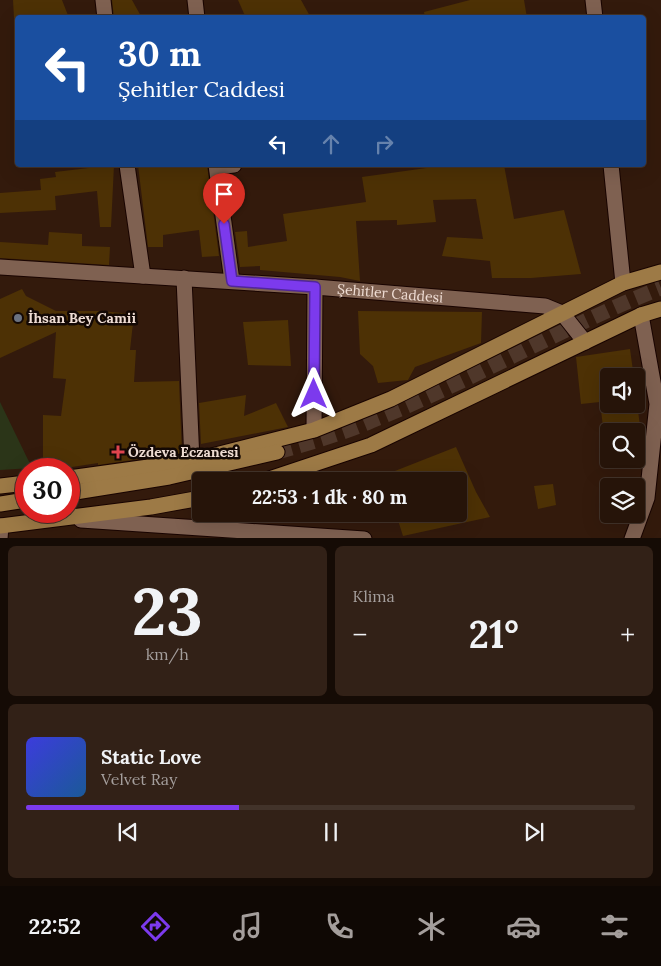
<!DOCTYPE html>
<html lang="tr">
<head>
<meta charset="utf-8">
<style>
	:root { --surface:#261409; --page:#322117; --text:#f1f3f6; --muted:#a49e9c; --line:#42332a; --accent:#7c3aed }
	body { margin:0; font-family:Lora,serif; background:var(--page); color:var(--text); height:100vh; display:flex; flex-direction:column; font-size:19px; white-space:nowrap }
	* { box-sizing:border-box; margin:0 }
	p { font-size:16px; color:var(--muted) }
	.icon { flex:none; width:28px; height:28px; fill:none; stroke:currentColor; stroke-width:2; stroke-linecap:round; stroke-linejoin:round }
	.map { position:relative; height:538px; overflow:hidden }
	.panel { display:flex; flex-direction:column; gap:8px; padding:8px; background:#150b05; flex:1 }
	.panel>* { flex:none }
	.hud { position:absolute; left:15px; top:15px; width:631px; height:152px; border-radius:5px; box-shadow:0 5px 20px #0002,0 0 0 1px var(--line); background:#1a4fa0; color:#fff; overflow:hidden }
	.tools { position:absolute; left:600px; top:368px; display:grid; gap:10px }
	.tools a { display:grid; place-items:center; width:45px; height:45px; border-radius:5px; background:var(--surface); box-shadow:0 5px 20px #0002,0 0 0 1px var(--line); font-size:25px }
	.speed { position:absolute; left:15px; top:458px; display:flex; gap:10px; font-size:25px; font-weight:700; text-align:center }
	.speed>* { display:grid; place-content:center; width:65px; height:65px; border-radius:50%; background:var(--surface); box-shadow:0 5px 20px #0002,0 0 0 1px var(--line); line-height:1 }
	.speed .limit { border:8px solid #d22; background:#fff; color:#111 }
	.pin { position:absolute; display:grid; place-items:center; width:42px; height:42px; color:#fff; margin:-51px -21px; border-radius:50% 50% 50% 0; rotate:-45deg; box-shadow:0 0 5px #0007 }
	.pin .icon { rotate:45deg }
	.me { position:absolute; width:55px; margin:-28px; rotate:0deg; stroke-linejoin:round; filter:drop-shadow(0 0 4px #0008) }
	.turn { display:flex; align-items:center; gap:18px; height:105px; padding:0 20px; font-size:22px }
	.turn .icon { width:65px; height:65px; stroke-width:2.5 }
	.turn b { display:block; font-size:35px; line-height:42px }
	.lanes { display:flex; align-items:center; height:48px; padding:0 20px; background:#0003; justify-content:center; gap:25px; direction:ltr }
	.lanes .off { opacity:.35 }
	.big { font-size:38px; font-weight:800; line-height:1.1 }
	.panel .widget { flex:1; display:flex; flex-direction:column; justify-content:center; gap:8px; min-width:0; padding:0 18px; border-radius:8px; background:var(--page) }
	.panel .dial { align-items:center; gap:0 }
	.dial b { font-size:65px; line-height:1 }
	.song { display:flex; align-items:center; gap:15px }
	.cover { width:60px; height:60px; border-radius:8px; background:linear-gradient(135deg,hsl(240 70% 55%),hsl(210 70% 35%)) }
	.played { height:5px; border-radius:2px; background:linear-gradient(90deg,var(--accent) 35%,var(--line) 35%) }
	.keys { display:flex; justify-content:space-around; direction:ltr }
	.heat { display:flex; justify-content:space-between; align-items:center; font-size:28px; direction:ltr }
	.panel .tiles { flex:1; display:grid; gap:8px; grid-template-columns:1fr 1fr }
	.widget:last-child { grid-column:span 2 }
	.trip { position:absolute; left:192px; top:472px; width:275px; height:50px; border-radius:5px; background:var(--surface); box-shadow:0 5px 20px #0002,0 0 0 1px var(--line); font-weight:800; line-height:50px; text-align:center }
	.dock { display:flex; height:80px; justify-content:space-around; align-items:center; background:#0f0804; color:var(--muted) }
	.dock .icon { width:35px; height:35px }
	.dock .current { color:var(--accent) }
	.dock b { font-size:22px; color:var(--text) }
	.map>svg:first-child { display:block }
	.green { fill:#2b3518 }
	.building { fill:#4d3105 }
	.lines { fill:none; stroke-linecap:round; stroke-linejoin:round }
	.major-tunnel { stroke:#4f372a; stroke-width:15; stroke-dasharray:15 8; stroke-linecap:butt }
	.minor-casing { stroke:#190400; stroke-width:17 }
	.major-casing { stroke:#190400; stroke-width:17 }
	.minor { stroke:#7f6151; stroke-width:15 }
	.major { stroke:#9d7a46; stroke-width:15 }
	.route-casing { stroke:#51269a; stroke-width:12 }
	.route { stroke:#7c3aed; stroke-width:9 }
	.worship-dot { fill:#6b7280; stroke:#130804; stroke-width:2 }
	.health-dot { fill:#e0444e; stroke:#130804; stroke-width:2 }
	.labels { text-anchor:middle; stroke-width:5; stroke-linejoin:round; paint-order:stroke }
	.street-label { font-size:14px; fill:#eedcd3; stroke:#130804 }
	.poi-label { font-size:14px; font-weight:bold; fill:#eedcd3; stroke:#130804; text-anchor:start }
</style>
</head>
<body>
<div class="map">
<svg width="661" height="539" viewBox="0 0 661 539">
	<rect width="100%" height="100%" fill="#331a0c"/>
	<path class="green" d="M0,402L32,468L0,470Z"/>
	<g class="building">
		<path d="M13,0H62L69,18H14Z"/>
		<path d="M112,0H132L142,18H114Z"/>
		<path d="M238,0H301L311,18H246Z"/>
		<path d="M470,0H524L527,18H425L424,12Z"/>
		<path d="M114,165L111,227H100L97,191L55,196L56,210L0,213V193L41,190L40,179L56,177L55,172Z"/>
		<path d="M138,165H207L219,256L202,257L199,230L163,235V247H148Z"/>
		<path d="M448,165H504L514,219L564,210L581,274L531,278H492L490,261L442,256L447,237L483,239L476,199L433,200L436,222L397,225V220L356,221L360,281L340,277L260,270V266L240,267L235,232L247,231L248,247L287,241L283,214L366,202L362,177Z"/>
		<path d="M49,232L82,234V246L110,247L109,265L0,258V242L48,245Z"/>
		<path d="M22,289L26,296L56,311H100L134,314L130,350H136L134,382L179,381L182,453L98,465V463L59,469H43V415L61,416L66,379L53,378L56,332L0,358V299Z"/>
		<path d="M358,311L482,312L481,343L415,367L408,380L378,383L373,366L360,354Z"/>
		<path d="M288,320L291,366L248,365L243,322Z"/>
		<path d="M630,349L633,371L641,370L644,385H636V376H609V404H636V396L643,448L642,455L636,456V431H609V459H617L607,460L600,402L581,404L576,357Z"/>
		<path d="M246,395L244,416L276,403L288,427L201,444L199,403Z"/>
		<path d="M456,447L476,492L490,517L403,536L396,514H459V481L372,480Z"/>
		<path d="M553,484L556,505L538,509L534,486Z"/>
	</g>
	<g class="lines">
		<path class="major-tunnel" d="M277,452C309,443 341,434 371,421C470,382 562,327 661,288"/>
		<defs>
			<g id="minor">
				<path d="M103,0L105,18"/>
				<path d="M195,0L197,18"/>
				<path d="M593,0L595,18"/>
				<path d="M127,165L143,276"/>
				<path d="M216,165L232,281"/>
				<path d="M611,165L623,283"/>
				<path d="M217,167L234,165"/>
				<path id="s1" d="M0,267L315,287L545,306L562,313L585,342"/>
				<path d="M184,278L192,461"/>
				<path d="M314,430L315,287"/>
				<path d="M81,520L364,539"/>
				<path d="M0,539L1,526"/>
				<path d="M632,539L647,498L657,404L641,315"/>
			</g>
			<g id="major">
				<path d="M69,478L192,461L314,430L391,399L623,283L661,272"/>
				<path d="M263,481L371,445L641,315L661,309"/>
				<path d="M0,486L26,483"/>
				<path d="M69,493L169,477L277,452"/>
				<path d="M0,504L26,500"/>
				<path d="M0,526L151,507L201,498"/>
			</g>
		</defs>
		<use href="#minor" class="minor-casing"/>
		<use href="#major" class="major-casing"/>
		<use href="#minor" class="minor"/>
		<use href="#major" class="major"/>
	</g>
	<g class="lines">
		<defs>
			<path id="route" d="M224,224L232,281L315,287L314,394"/>
		</defs>
		<use href="#route" class="route-casing"/>
		<use href="#route" class="route"/>
	</g>
	<circle class="worship-dot" cx="18" cy="318" r="5"/>
	<path class="health-dot" d="M115.5 444.5h5v5h5v5h-5v5h-5v-5h-5v-5h5z"/>
	<g class="labels">
		<g class="street-label">
			<text dy="5" stroke="none"><textPath href="#s1" startOffset="391">Şehitler Caddesi</textPath></text>
		</g>
		<g class="poi-label">
			<text x="28" y="323">İhsan Bey Camii</text>
			<text x="128" y="457">Özdeva Eczanesi</text>
		</g>
	</g>
</svg>
<div class="tools">
<a><svg class="icon" aria-label="sound" viewBox="0 0 24 24"><path d="M4 9h4l5-4v14l-5-4H4zM17 9q2 3 0 6"/></svg></a>
<a><svg class="icon" aria-label="search" viewBox="0 0 24 24"><circle cx="10" cy="10" r="6"/><path d="M15 15l6 6"/></svg></a>
<a><svg class="icon" aria-label="layers" viewBox="0 0 24 24"><path d="M12 4l9 5-9 5-9-5zM3 14l9 5 9-5"/></svg></a>
</div>
<div class="speed"><div class="limit">30</div></div>
<div class="pin" style="left:224px;top:224px;background:#d93025"><svg class="icon" aria-label="arrive" viewBox="0 0 24 24"><path d="M6 21V4h12l-3 4 3 4H6"/></svg></div>
<svg class="me" style="left:314px;top:394px" viewBox="-20 -20 40 40"><path d="M0-17L14 15 0 8-14 15z" fill="#7c3aed" stroke="#fff" stroke-width="4"/></svg>
<div class="trip">22:53 · 1 dk · 80 m</div>
<div class="hud">
<div class="turn"><svg class="icon" aria-label="left" viewBox="0 0 24 24"><path d="M17 20v-9H6M10 6l-5 5 5 5"/></svg><div><b>30 m</b>Şehitler Caddesi</div></div>
<div class="lanes"><svg class="icon" aria-label="left" viewBox="0 0 24 24"><path d="M17 20v-9H6M10 6l-5 5 5 5"/></svg><svg class="icon off" aria-label="ahead" viewBox="0 0 24 24"><path d="M12 20V5M6 11l6-6 6 6"/></svg><svg class="icon off" aria-label="right" viewBox="0 0 24 24"><path d="M7 20v-9h11M14 6l5 5-5 5"/></svg></div>
</div>
</div>
<section class="panel">
<div class="tiles">
<div class="widget dial"><b>23</b><p>km/h</p></div>
<div class="widget"><p>Klima</p>
<div class="heat"><a>−</a><b class="big">21°</b><a>+</a></div>
</div>
<div class="widget">
<div class="song"><i class="cover"></i><div><b>Static Love</b><p>Velvet Ray</p></div></div>
<div class="played"></div>
<div class="keys"><svg class="icon" aria-label="previous" viewBox="0 0 24 24"><path d="M18 5L8 12l10 7zM5 5v14"/></svg><svg class="icon" aria-label="pause" viewBox="0 0 24 24"><path d="M8 5v14M16 5v14"/></svg><svg class="icon" aria-label="next" viewBox="0 0 24 24"><path d="M6 5l10 7-10 7zM19 5v14"/></svg></div>
</div>
</div>
</section>
<nav class="dock">
<b>22:52</b>
<svg class="icon current" aria-label="directions" viewBox="0 0 24 24"><path d="M12 3l9 9-9 9-9-9zM9 14v-3h6M13 9l2 2-2 2"/></svg>
<svg class="icon" aria-label="music" viewBox="0 0 24 24"><path d="M9 18V5l10-2v13"/><circle cx="6" cy="18" r="3"/><circle cx="16" cy="16" r="3"/></svg>
<svg class="icon" aria-label="phone" viewBox="0 0 24 24"><path d="M5 4h4l2 5-3 2q2 4 5 5l2-3 5 2v4C11 20 4 13 5 4z"/></svg>
<svg class="icon" aria-label="climate" viewBox="0 0 24 24"><path d="M12 3v18M4 7l16 10M4 17L20 7"/></svg>
<svg class="icon" aria-label="car" viewBox="0 0 24 24"><path d="M5 17H2v-5l4-1 3-4h7l3 4 3 1v5h-3M9 17h6M6 11h13"/><circle cx="7" cy="17" r="2"/><circle cx="17" cy="17" r="2"/></svg>
<svg class="icon" aria-label="filters" viewBox="0 0 24 24"><path d="M4 7h16M4 17h16"/><circle cx="9" cy="7" r="2"/><circle cx="15" cy="17" r="2"/></svg>
</nav>
</body>
</html>
